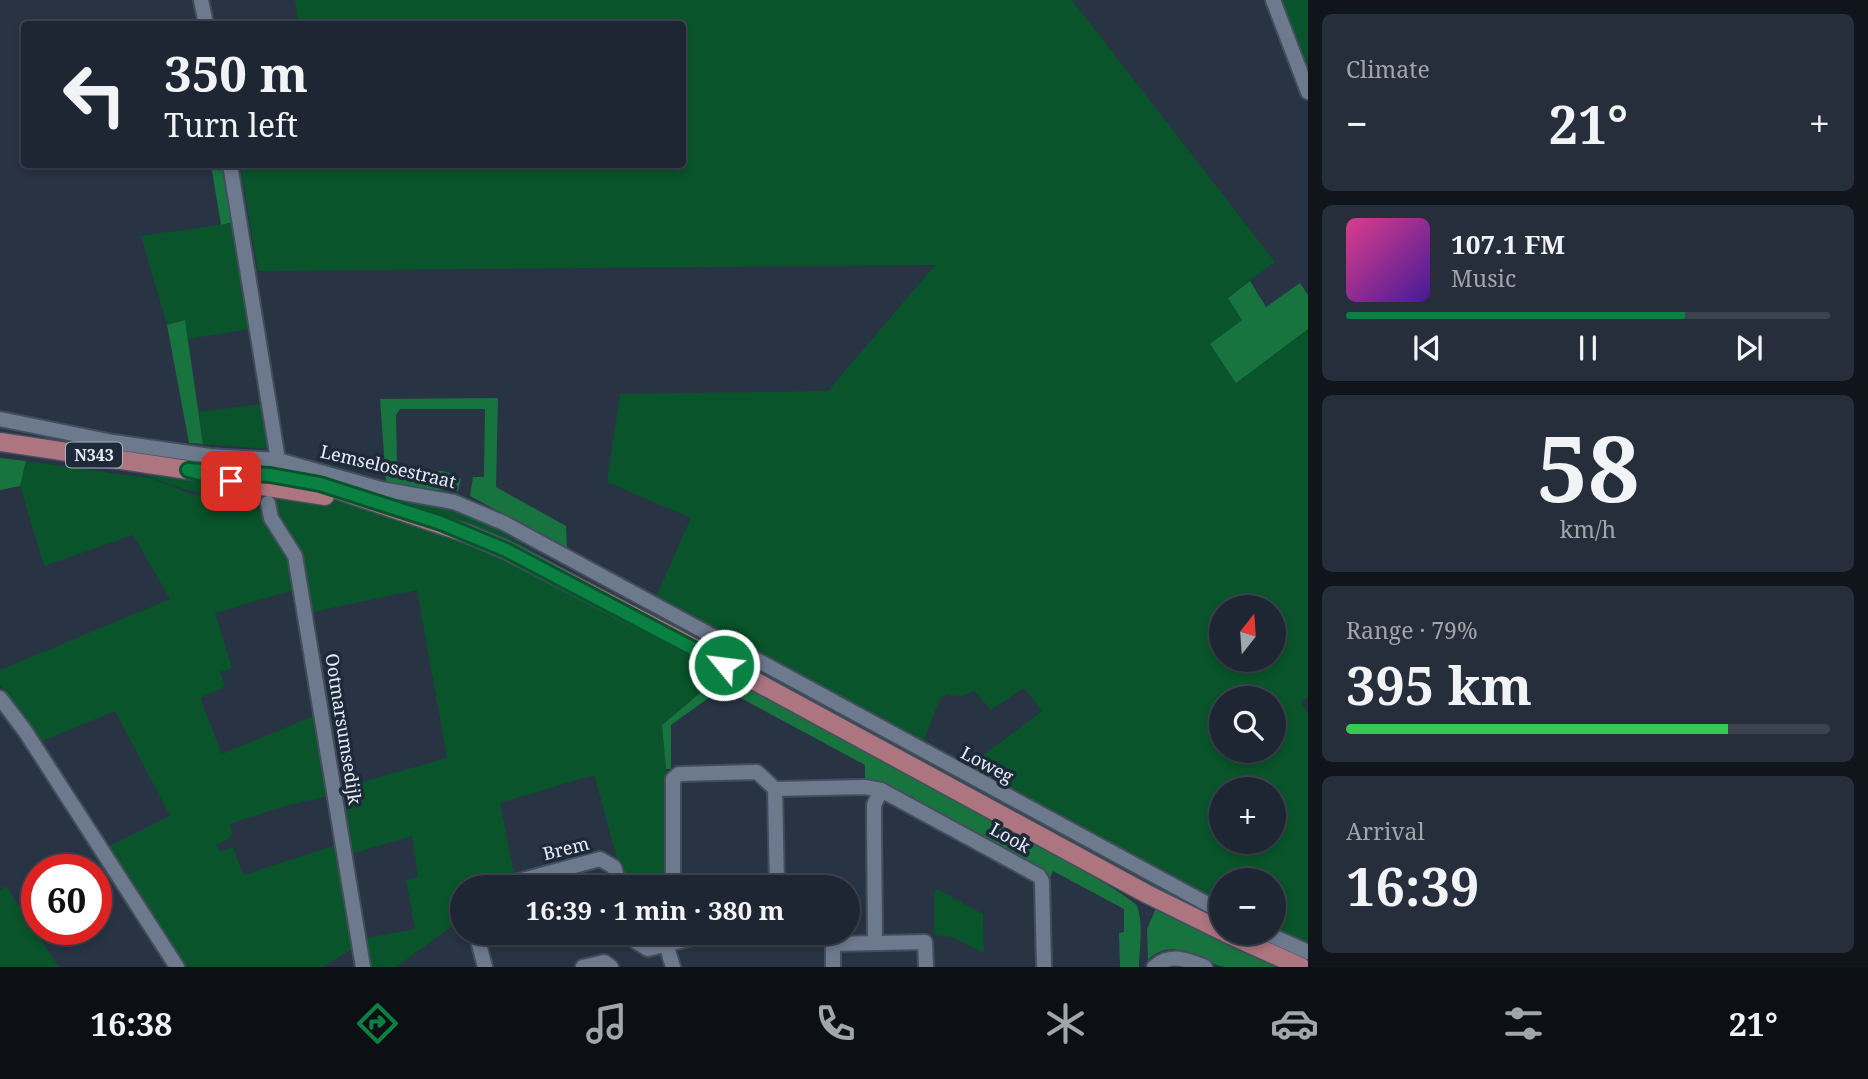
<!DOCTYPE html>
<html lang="en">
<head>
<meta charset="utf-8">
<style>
	:root { --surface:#1e2633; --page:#262e3b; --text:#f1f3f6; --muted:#a1a5ac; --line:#3c434e; --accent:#0b8043 }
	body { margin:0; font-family:"Noto Serif",serif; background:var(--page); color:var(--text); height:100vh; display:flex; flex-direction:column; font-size:26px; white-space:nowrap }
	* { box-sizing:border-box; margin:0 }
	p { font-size:23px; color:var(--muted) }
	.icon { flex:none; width:38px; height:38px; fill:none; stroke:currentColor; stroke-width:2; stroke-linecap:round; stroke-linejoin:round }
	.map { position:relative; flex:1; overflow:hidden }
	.drawer { display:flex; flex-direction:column; gap:14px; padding:14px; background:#10151c; width:560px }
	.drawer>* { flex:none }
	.hud { position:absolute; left:21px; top:21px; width:665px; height:147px; border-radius:7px; box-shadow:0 4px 10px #0003,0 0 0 2px var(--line); background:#1e2633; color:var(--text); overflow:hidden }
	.needle { width:46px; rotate:17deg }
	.tools { position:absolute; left:1209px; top:595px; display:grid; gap:14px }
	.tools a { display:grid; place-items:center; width:77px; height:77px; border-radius:50%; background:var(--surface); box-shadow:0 4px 10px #0003,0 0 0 2px var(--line); font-size:35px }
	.speed { position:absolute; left:21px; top:854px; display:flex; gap:14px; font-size:35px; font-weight:700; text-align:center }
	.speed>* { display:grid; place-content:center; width:91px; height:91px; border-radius:50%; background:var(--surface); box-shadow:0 4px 10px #0003,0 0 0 2px var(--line); line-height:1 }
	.speed .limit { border:10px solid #d22; background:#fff; color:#111 }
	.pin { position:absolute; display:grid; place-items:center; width:60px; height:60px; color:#fff; margin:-30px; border-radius:14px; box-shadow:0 4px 10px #0006 }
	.me { position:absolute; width:77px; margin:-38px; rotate:299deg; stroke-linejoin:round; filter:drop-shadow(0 0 5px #0008) }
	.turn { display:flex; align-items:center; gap:24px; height:147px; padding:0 28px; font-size:32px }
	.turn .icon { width:91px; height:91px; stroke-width:2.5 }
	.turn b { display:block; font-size:49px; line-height:60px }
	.big { font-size:52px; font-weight:700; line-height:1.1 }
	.drawer .tile { flex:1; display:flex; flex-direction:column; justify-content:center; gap:10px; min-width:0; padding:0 24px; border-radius:10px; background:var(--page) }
	.drawer .dial { align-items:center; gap:0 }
	.dial b { font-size:91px; line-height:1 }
	.song { display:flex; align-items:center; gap:21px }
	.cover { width:84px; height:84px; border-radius:10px; background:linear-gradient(135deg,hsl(330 70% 55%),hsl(260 70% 35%)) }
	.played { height:7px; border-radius:4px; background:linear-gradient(90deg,var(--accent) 70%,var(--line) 70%) }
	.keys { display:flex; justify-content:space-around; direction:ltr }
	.heat { display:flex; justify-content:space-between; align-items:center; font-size:38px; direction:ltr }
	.charge { height:10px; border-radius:5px; background:linear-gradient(90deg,#34c759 79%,var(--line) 0) }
	.trip { position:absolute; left:450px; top:875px; width:410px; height:70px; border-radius:35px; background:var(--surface); box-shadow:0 4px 10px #0003,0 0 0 2px var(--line); font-weight:700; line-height:70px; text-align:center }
	.tab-bar { display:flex; height:112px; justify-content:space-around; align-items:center; background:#0c0f14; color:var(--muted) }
	.tab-bar .icon { width:49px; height:49px }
	.tab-bar .current { color:var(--accent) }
	.tab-bar b { font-size:32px; color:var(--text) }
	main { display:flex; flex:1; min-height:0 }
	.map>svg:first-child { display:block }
	.green { fill:#09542b; fill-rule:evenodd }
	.forest { fill:#18743f }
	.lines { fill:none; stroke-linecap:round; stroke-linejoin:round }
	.minor-casing { stroke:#434e5c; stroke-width:18 }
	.major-casing { stroke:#434e5c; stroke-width:21 }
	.minor { stroke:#6d7a8e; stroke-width:14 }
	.major { stroke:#ac757f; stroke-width:18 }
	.route-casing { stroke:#07532c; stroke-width:18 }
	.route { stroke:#0b8043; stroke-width:12 }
	.labels { text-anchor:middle; stroke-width:7; stroke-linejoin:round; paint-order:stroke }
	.shield { fill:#1e293a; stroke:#aab3c0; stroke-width:2 }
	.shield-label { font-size:16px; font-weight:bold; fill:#e6eef9 }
	.street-label { font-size:18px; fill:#e6eef9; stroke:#1e293a }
</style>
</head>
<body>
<main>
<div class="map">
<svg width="1308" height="967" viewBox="0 0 1308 967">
	<rect width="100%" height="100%" fill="#283344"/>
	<g class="green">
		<path d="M295,0H1072L1275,262L1228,297L1243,320L1210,344L1236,382L1308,329V697L1301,702L1308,714V945L1274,930V880H1222L1221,905L967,767L1042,711L1024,688L991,710L974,691L962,696L946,694L939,701L923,742L655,599L691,518L607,482L620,394L828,391L935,265L258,271L240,165L682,164V24H298ZM1222,607H1274V660H1222ZM1222,698H1274V751H1222ZM1222,789H1274V842H1222Z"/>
		<path d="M1281,0H1308V66Z"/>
		<path d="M233,223L250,329L188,339L185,320L167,325L141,236Z"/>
		<path d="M262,404L269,449L203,444L199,412Z"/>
		<path d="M26,461L154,479L191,494L247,503L265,512L287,546L297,589L215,613L232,668L220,672L225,687L200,698L222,754L318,714L332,795L281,807L230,824L232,833L229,839L216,845L220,852L233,847L243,875L339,844L355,947L323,967H182L106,848L170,816L115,711L42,741L0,684V670L170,599L133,535L44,566L20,486Z"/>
		<path d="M139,474L200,478L266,491L262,507C239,495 216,497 191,491C173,487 158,478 139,474Z"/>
		<path d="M271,492L349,503L491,550L730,675L700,692L662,725L666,769L668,887H625L594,775L500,803L514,874L496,887H462V912L452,919L454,925L396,967H366L362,939L415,929L406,880L418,877L412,836L348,855L337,789L447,758L417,590L308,613L270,499Z"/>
		<path d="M389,497L454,508L474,516L567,571L461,520Z"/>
		<path d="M6,886L9,891L59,967H0V890Z"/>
		<path d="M937,889L983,914L984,953L952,937L934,935V894Z"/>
	</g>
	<g class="forest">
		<path d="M211,165H223L233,222L221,225Z"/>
		<path d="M1250,281L1266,307L1300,283L1308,295V329L1236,383L1210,344L1242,320L1228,298Z"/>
		<path d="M185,320L203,444L189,443L167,325Z"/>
		<path d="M498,398L496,487L566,526L567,548L470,496L473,477H484L485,409H400L396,415L397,465C417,474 445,465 461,479L458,491L411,489L386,482L380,399Z"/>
		<path d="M0,458L26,461L20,486L0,490Z"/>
		<path d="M730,675L1050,848C1064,859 1134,899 1137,906C1144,923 1139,949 1139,967H1120L1119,933L1124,932V909L1053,871L1050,878C1037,872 1024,860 1009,852C962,827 913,806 865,783V765L737,696L710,697L671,725V769H666L662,725L701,692Z"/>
		<path d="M1157,906L1285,967C1266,967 1243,967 1224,967C1197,961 1174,935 1148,960L1147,929Z"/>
	</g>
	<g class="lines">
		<defs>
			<g id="minor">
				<path d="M201,0L206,24"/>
				<path d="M1273,0L1308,92"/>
				<path d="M230,164L278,460"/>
				<path d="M0,419L113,442L210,456L278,460L381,489L454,502L504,523L1222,912"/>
				<path d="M268,503L271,518L295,556L363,967"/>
				<path d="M0,698L25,731L177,967"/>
				<path d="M775,789L865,787L881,790L874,805V817L875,942"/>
				<path d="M881,790L1039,876L1042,881L1044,967"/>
				<path d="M507,887L515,882L600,859L614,867L620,887"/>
				<path d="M673,887V779L679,774L757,772L775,789L777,887"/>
				<path d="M476,933L485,967"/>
				<path d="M633,933L635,941L648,949L693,938L825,936L833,944V967"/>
				<path d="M1266,933L1308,952"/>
				<path d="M666,944L673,967"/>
				<path d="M833,944L925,942L926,967"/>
				<path d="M583,967L604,962L611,967"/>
				<path d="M1154,967C1170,953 1187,959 1205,967"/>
			</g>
			<g id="major">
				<path d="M0,442L188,470L269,475L320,484L468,534L506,550L672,636L1147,894L1222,931"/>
				<path d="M235,482L325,496"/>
				<path d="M1226,933L1301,967"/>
			</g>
		</defs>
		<use href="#minor" class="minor-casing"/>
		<use href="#major" class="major-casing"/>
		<use href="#minor" class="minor"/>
		<use href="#major" class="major"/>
	</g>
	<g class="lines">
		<defs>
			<path id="route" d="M231,481L188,470L270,475L320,484L441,523L506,550L724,665"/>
		</defs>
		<use href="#route" class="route-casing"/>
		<use href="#route" class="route"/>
	</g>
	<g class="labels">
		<rect class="shield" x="66" y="442.5" width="56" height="25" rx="5"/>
		<g class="shield-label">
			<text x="94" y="461">N343</text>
		</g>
		<g class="street-label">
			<text transform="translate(388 467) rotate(13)" y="6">Lemselosestraat</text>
			<text transform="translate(343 729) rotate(81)" y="6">Ootmarsumsedijk</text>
			<text transform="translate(987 765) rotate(28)" y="6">Loweg</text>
			<text transform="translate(1010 838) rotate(29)" y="6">Look</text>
			<text transform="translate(566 849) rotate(-14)" y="6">Brem</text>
		</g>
	</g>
</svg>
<div class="tools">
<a><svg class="needle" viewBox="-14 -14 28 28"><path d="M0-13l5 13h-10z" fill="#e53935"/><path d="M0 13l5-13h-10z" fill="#a1a5ac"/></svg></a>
<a><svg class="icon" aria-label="search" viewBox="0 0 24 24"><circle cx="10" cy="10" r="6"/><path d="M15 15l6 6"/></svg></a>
<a>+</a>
<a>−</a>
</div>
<div class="speed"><div class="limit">60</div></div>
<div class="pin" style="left:231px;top:481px;background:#d93025"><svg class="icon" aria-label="arrive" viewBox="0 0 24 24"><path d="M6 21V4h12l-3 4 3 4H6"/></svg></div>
<svg class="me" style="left:724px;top:665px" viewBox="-20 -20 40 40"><circle r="17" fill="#0b8043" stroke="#fff" stroke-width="3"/><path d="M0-11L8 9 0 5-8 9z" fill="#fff"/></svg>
<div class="trip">16:39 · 1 min · 380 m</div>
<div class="hud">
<div class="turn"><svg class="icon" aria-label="left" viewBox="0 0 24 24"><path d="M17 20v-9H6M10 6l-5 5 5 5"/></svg><div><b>350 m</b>Turn left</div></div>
</div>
</div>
<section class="drawer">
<div class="tile"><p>Climate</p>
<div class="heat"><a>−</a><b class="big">21°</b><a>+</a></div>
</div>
<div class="tile">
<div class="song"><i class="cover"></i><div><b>107.1 FM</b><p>Music</p></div></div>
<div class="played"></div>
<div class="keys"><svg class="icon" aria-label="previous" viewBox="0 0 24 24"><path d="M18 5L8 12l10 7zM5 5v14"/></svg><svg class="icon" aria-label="pause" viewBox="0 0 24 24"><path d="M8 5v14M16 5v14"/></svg><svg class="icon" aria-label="next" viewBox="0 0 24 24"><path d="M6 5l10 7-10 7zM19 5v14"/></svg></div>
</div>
<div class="tile dial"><b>58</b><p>km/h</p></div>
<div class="tile"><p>Range · 79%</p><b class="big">395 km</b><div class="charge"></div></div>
<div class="tile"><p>Arrival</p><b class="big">16:39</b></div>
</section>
</main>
<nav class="tab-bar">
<b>16:38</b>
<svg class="icon current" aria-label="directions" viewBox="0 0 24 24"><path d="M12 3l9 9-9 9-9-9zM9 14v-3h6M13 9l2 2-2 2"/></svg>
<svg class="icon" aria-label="music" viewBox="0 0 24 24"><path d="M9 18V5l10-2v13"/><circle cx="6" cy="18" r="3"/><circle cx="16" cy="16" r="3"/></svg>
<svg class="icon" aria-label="phone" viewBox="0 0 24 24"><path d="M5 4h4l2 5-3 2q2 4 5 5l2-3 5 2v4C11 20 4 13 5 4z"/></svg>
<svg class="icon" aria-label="climate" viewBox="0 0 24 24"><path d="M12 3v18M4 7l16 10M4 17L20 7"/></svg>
<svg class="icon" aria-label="car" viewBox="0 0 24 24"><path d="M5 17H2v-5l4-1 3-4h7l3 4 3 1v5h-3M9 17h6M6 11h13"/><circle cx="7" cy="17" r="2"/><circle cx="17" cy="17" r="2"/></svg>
<svg class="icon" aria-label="filters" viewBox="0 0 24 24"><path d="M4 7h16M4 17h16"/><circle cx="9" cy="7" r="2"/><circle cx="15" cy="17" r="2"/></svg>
<b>21°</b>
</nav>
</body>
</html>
